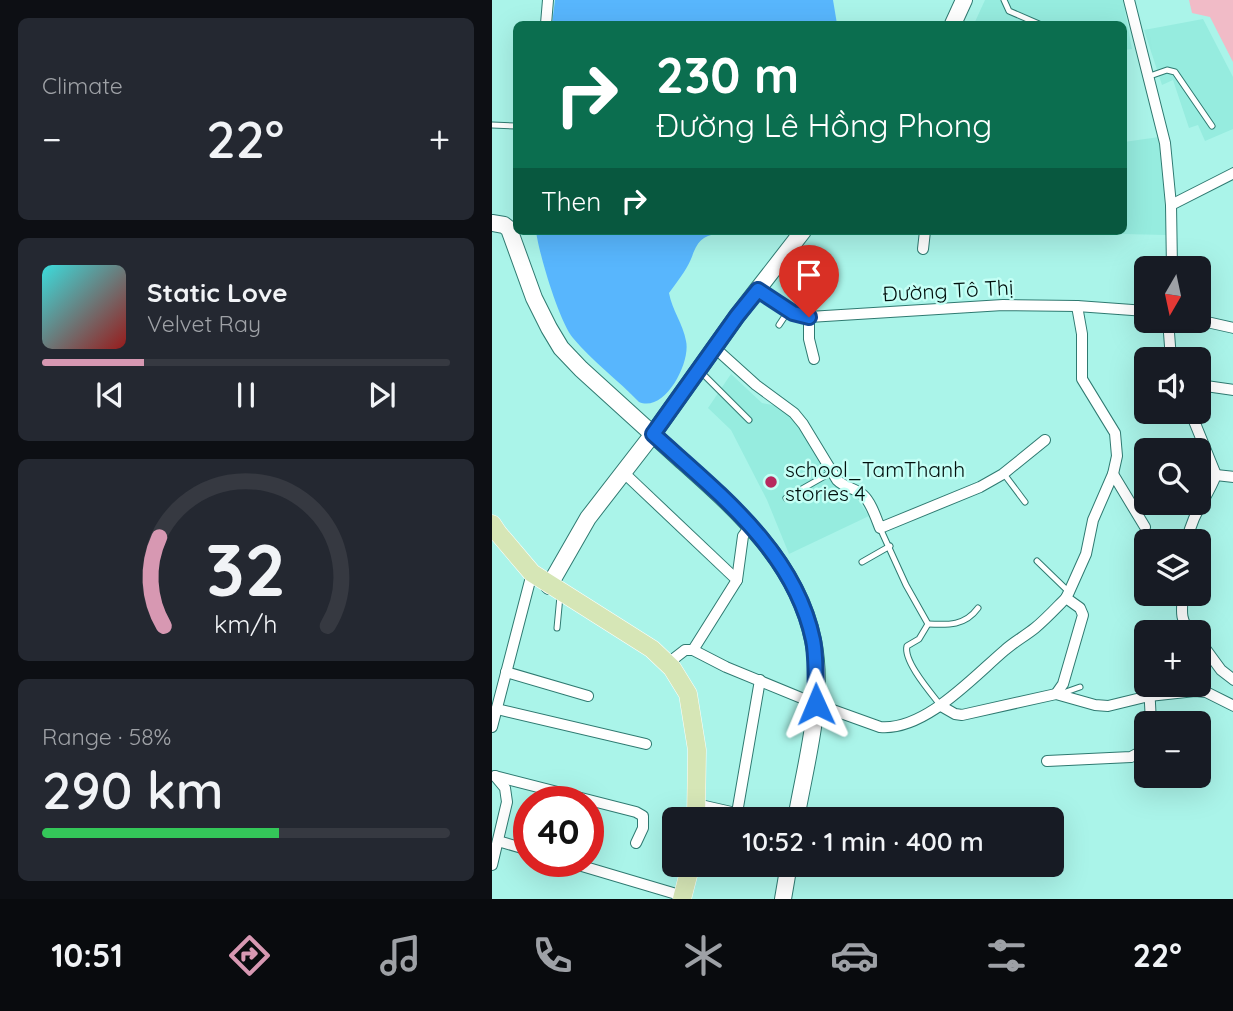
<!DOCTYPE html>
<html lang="en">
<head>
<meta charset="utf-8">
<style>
	:root { --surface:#171b24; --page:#242831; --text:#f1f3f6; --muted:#9ea1a6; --line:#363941; --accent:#d798b2 }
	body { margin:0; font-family:Quicksand,sans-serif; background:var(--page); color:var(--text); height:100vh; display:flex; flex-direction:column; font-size:26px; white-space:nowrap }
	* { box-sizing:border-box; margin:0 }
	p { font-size:23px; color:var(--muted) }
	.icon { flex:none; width:38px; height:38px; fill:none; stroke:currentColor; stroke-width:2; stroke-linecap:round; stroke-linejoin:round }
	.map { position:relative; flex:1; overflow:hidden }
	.panel { display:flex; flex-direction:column; gap:18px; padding:18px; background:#0d0f14; width:492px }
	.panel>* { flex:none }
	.top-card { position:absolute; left:21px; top:21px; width:614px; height:214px; border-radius:10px; box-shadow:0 7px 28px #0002; background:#0b6e4f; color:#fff; overflow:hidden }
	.needle { width:46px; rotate:189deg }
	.buttons { position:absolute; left:642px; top:256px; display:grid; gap:14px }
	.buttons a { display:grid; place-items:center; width:77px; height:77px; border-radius:10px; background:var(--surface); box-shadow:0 7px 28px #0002; font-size:35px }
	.speed { position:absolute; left:21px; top:786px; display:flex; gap:14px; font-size:35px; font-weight:700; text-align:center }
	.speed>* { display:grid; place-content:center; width:91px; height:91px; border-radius:50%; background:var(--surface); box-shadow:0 7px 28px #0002; line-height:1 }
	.speed .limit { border:10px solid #d22; background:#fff; color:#111 }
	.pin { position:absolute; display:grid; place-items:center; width:60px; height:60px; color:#fff; margin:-72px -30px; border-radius:50% 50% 50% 0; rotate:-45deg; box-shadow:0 0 7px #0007 }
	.pin .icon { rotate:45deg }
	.me { position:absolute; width:77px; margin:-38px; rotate:359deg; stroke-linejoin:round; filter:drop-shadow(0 0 5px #0008) }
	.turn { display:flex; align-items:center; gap:24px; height:147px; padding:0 28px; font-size:32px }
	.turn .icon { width:91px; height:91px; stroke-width:2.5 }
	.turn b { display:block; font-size:49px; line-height:60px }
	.then { display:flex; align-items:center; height:66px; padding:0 28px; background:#0003; gap:14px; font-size:26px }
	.big { font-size:52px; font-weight:600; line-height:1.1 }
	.panel .card { flex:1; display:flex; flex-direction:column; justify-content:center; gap:10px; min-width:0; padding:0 24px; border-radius:10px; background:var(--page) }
	.panel .dial { align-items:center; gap:0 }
	.dial svg { height:182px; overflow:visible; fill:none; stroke:var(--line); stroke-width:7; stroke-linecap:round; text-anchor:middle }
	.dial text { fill:var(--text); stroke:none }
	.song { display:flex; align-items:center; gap:21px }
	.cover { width:84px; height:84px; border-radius:10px; background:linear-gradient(135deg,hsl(180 70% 55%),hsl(0 70% 35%)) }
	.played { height:7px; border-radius:4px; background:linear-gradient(90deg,var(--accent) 25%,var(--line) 25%) }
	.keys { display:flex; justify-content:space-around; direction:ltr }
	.heat { display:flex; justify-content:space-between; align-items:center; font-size:38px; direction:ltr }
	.charge { height:10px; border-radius:5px; background:linear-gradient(90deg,#34c759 58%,var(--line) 0) }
	.trip { position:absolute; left:170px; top:807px; width:402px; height:70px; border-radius:10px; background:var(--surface); box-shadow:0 7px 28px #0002; font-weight:600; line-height:70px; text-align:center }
	.menu { display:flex; height:112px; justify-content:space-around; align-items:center; background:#090b0e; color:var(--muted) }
	.menu .icon { width:49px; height:49px }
	.menu .selected { color:var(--accent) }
	.menu b { font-size:32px; color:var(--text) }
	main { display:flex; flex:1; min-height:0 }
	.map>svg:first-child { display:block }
	.built { fill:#96ecdf }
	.green { fill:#f1bbc7 }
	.water { fill:#58b6fd }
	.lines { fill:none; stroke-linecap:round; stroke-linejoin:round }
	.lane-casing { stroke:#2f7a71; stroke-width:7 }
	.street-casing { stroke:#2f7a71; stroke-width:12 }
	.secondary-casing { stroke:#2f7a71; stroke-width:18 }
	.primary-casing { stroke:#fff; stroke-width:19 }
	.lane { stroke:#fff; stroke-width:5 }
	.street { stroke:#fff; stroke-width:10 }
	.secondary { stroke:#fff; stroke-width:16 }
	.primary { stroke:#d6e6b6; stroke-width:18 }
	.route-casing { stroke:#114b97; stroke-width:18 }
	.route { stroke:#1a73e8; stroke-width:12 }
	.poi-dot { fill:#b7295e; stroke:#c4fff5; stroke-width:2.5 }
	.labels { text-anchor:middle; stroke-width:5; stroke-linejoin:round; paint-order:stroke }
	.street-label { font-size:21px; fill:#000f0d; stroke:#c4fff5 }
	.poi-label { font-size:21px; fill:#000f0d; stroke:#c4fff5; text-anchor:start }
</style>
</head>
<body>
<main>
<section class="panel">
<div class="card"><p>Climate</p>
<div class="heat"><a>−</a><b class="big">22°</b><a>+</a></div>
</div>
<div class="card">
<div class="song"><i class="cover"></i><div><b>Static Love</b><p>Velvet Ray</p></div></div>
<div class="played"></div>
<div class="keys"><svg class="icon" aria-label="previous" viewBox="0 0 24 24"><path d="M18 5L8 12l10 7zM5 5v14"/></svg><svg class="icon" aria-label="pause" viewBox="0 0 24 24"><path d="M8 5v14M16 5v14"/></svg><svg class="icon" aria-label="next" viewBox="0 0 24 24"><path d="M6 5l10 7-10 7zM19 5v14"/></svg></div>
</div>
<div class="card dial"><svg viewBox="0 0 100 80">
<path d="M14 69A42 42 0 1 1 86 69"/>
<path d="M14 69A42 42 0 0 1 12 30" stroke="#d798b2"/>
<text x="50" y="56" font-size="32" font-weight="700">32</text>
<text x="50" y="72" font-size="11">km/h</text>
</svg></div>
<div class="card"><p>Range · 58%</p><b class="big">290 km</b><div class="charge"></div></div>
</section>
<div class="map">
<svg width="742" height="899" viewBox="0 0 742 899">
	<rect width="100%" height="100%" fill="#aaf4e9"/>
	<g class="built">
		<path d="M493,0H631L640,49L632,50V24H482Z"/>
		<path d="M711,19L741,77V129L713,141L706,125L697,128L681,80L670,85L652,30Z"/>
		<path d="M667,137L671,166L674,235L590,233V231H632V142Z"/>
		<path d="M239,374L270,403L285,406L296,412L349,492L364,497L377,516L297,554L275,500L239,430L216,408Z"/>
	</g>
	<path class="green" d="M697,0H741V62L718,17L700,13Z"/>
	<g class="water">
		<path d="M63,0H341L345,24H60Z"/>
		<path d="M44,231H231C209,238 207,238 199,259C194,271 184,283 177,293C180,310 191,324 194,341C199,362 173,413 147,402C126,380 101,362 81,338C67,321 47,254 44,231Z"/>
	</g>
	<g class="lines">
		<defs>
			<g id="lane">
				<path d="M512,0L517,11L547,24"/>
				<path d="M655,77L675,70L683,72L720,126"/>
				<path d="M0,125L24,126"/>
				<path d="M287,325L297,310"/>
				<path d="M207,370L257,420"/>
				<path d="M512,474L533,502"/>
				<path d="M294,498L340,472"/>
				<path d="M388,528L414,585L436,624L427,639L415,646C411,661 439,693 449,706"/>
				<path d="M545,561L577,592"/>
				<path d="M370,562L398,546"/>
				<path d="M436,624C456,625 473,626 486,608"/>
				<path d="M65,628L68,596"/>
				<path d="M571,693L588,687"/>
			</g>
			<g id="street">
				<path d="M637,0L673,143L679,205L680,268"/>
				<path d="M54,24L56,0"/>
				<path d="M679,205L742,173"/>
				<path d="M431,249L433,231"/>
				<path d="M266,291L301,313L317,317L511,305L585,306L654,311"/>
				<path d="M317,317V339L322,359"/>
				<path d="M676,320L679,359"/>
				<path d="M706,320L742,328"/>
				<path d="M223,348L264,385L302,413L311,424L345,480C353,488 363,488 371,495C379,502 384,518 388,528L488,487L511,474L553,440"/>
				<path d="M707,385L742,390"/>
				<path d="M131,472L245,580"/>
				<path d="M621,474L653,527"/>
				<path d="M724,475L742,477"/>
				<path d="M695,541C700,513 715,499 724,475L698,411"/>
				<path d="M691,593C690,609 687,620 699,632"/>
				<path d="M707,640L729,670L742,680"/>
				<path d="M201,650L245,580L251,536L259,525"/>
				<path d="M651,651L654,667"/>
				<path d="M175,664L193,650H201L234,667L324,704L388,727C433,731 481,677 513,650C522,642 533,636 543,628C554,619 564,608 574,598L577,592L594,554L601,520L621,474L625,456L623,433L590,379V334L585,306"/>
				<path d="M14,672L96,696"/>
				<path d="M657,684L659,723"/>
				<path d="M564,694L571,684L591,615L588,608L574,598"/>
				<path d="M449,706L463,714L470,715L564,694L603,705L616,706L657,696L703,691L714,692L742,706"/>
				<path d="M5,709L154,744"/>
				<path d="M0,727L40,573"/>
				<path d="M555,761L639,757L654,749"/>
				<path d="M3,776L144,812L151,816V828L144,843"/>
				<path d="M204,804L270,819"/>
				<path d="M245,813L268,680"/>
				<path d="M6,841L37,850"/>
				<path d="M73,861L191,896"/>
				<path d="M0,865L15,802L13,788L3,776"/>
			</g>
			<g id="secondary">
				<path d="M461,24L472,0"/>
				<path d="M0,223L12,225L17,229L42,298L57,328L69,348L89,369C122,399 155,429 188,459C244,509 305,562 321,640C333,698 314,761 304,819"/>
				<path d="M57,586L96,518L161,434L245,316L311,231"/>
				<path d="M291,899L297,864"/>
			</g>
			<g id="primary">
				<path d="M0,524L6,533L40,573L160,649L180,668L196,694L205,750L204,819"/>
				<path d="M190,899L199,864"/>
			</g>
		</defs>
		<use href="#lane" class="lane-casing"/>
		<use href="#street" class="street-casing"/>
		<use href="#secondary" class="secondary-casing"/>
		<use href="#primary" class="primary-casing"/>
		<use href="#lane" class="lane"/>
		<use href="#street" class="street"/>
		<use href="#secondary" class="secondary"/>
		<use href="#primary" class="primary"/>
	</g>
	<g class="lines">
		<defs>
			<path id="route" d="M317,317L301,313L266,290L245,316L161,434C225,492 302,550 321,640C325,660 323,683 324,704"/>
		</defs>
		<use href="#route" class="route-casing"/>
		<use href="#route" class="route"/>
	</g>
	<circle class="poi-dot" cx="279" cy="482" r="7"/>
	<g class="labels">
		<g class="street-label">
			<text transform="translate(456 291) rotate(-3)" y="7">Đường Tô Thị</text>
		</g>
		<g class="poi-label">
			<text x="293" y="477">school_TamThanh<tspan x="293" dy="24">stories 4</tspan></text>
		</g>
	</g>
</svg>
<div class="buttons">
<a><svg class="needle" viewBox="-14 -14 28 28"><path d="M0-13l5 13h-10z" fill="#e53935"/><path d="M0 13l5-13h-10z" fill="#9ea1a6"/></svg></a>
<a><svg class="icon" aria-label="sound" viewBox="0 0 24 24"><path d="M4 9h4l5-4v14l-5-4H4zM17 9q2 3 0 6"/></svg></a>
<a><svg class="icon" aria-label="search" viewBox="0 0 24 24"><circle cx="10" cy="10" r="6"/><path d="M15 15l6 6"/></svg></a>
<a><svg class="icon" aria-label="layers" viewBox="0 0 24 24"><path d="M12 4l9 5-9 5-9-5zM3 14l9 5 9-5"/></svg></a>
<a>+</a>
<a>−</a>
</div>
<div class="speed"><div class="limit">40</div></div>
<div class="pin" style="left:317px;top:317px;background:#d93025"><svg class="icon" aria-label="arrive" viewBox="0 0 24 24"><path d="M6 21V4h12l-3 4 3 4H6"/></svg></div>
<svg class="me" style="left:324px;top:704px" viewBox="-20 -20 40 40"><path d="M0-17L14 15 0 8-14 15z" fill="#1a73e8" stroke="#fff" stroke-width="4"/></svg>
<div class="trip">10:52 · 1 min · 400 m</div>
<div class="top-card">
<div class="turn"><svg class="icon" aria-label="right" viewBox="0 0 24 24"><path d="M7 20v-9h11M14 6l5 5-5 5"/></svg><div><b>230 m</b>Đường Lê Hồng Phong</div></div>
<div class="then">Then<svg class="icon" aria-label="right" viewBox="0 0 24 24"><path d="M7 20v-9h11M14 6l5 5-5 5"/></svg></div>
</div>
</div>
</main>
<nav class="menu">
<b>10:51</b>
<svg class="icon selected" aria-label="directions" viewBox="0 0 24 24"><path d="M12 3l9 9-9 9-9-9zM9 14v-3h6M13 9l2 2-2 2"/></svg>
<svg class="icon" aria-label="music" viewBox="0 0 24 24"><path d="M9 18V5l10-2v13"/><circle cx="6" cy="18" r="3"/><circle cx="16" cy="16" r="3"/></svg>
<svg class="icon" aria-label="phone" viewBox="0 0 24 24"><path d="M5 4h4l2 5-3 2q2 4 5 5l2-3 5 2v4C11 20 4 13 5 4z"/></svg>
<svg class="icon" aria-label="climate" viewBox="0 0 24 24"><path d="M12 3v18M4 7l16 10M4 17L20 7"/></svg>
<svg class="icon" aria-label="car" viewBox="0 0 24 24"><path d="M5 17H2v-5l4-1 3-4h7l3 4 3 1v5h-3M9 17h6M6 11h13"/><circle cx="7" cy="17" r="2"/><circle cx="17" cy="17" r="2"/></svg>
<svg class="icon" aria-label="filters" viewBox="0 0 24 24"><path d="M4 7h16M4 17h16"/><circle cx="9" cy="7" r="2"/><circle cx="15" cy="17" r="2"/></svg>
<b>22°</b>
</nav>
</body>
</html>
